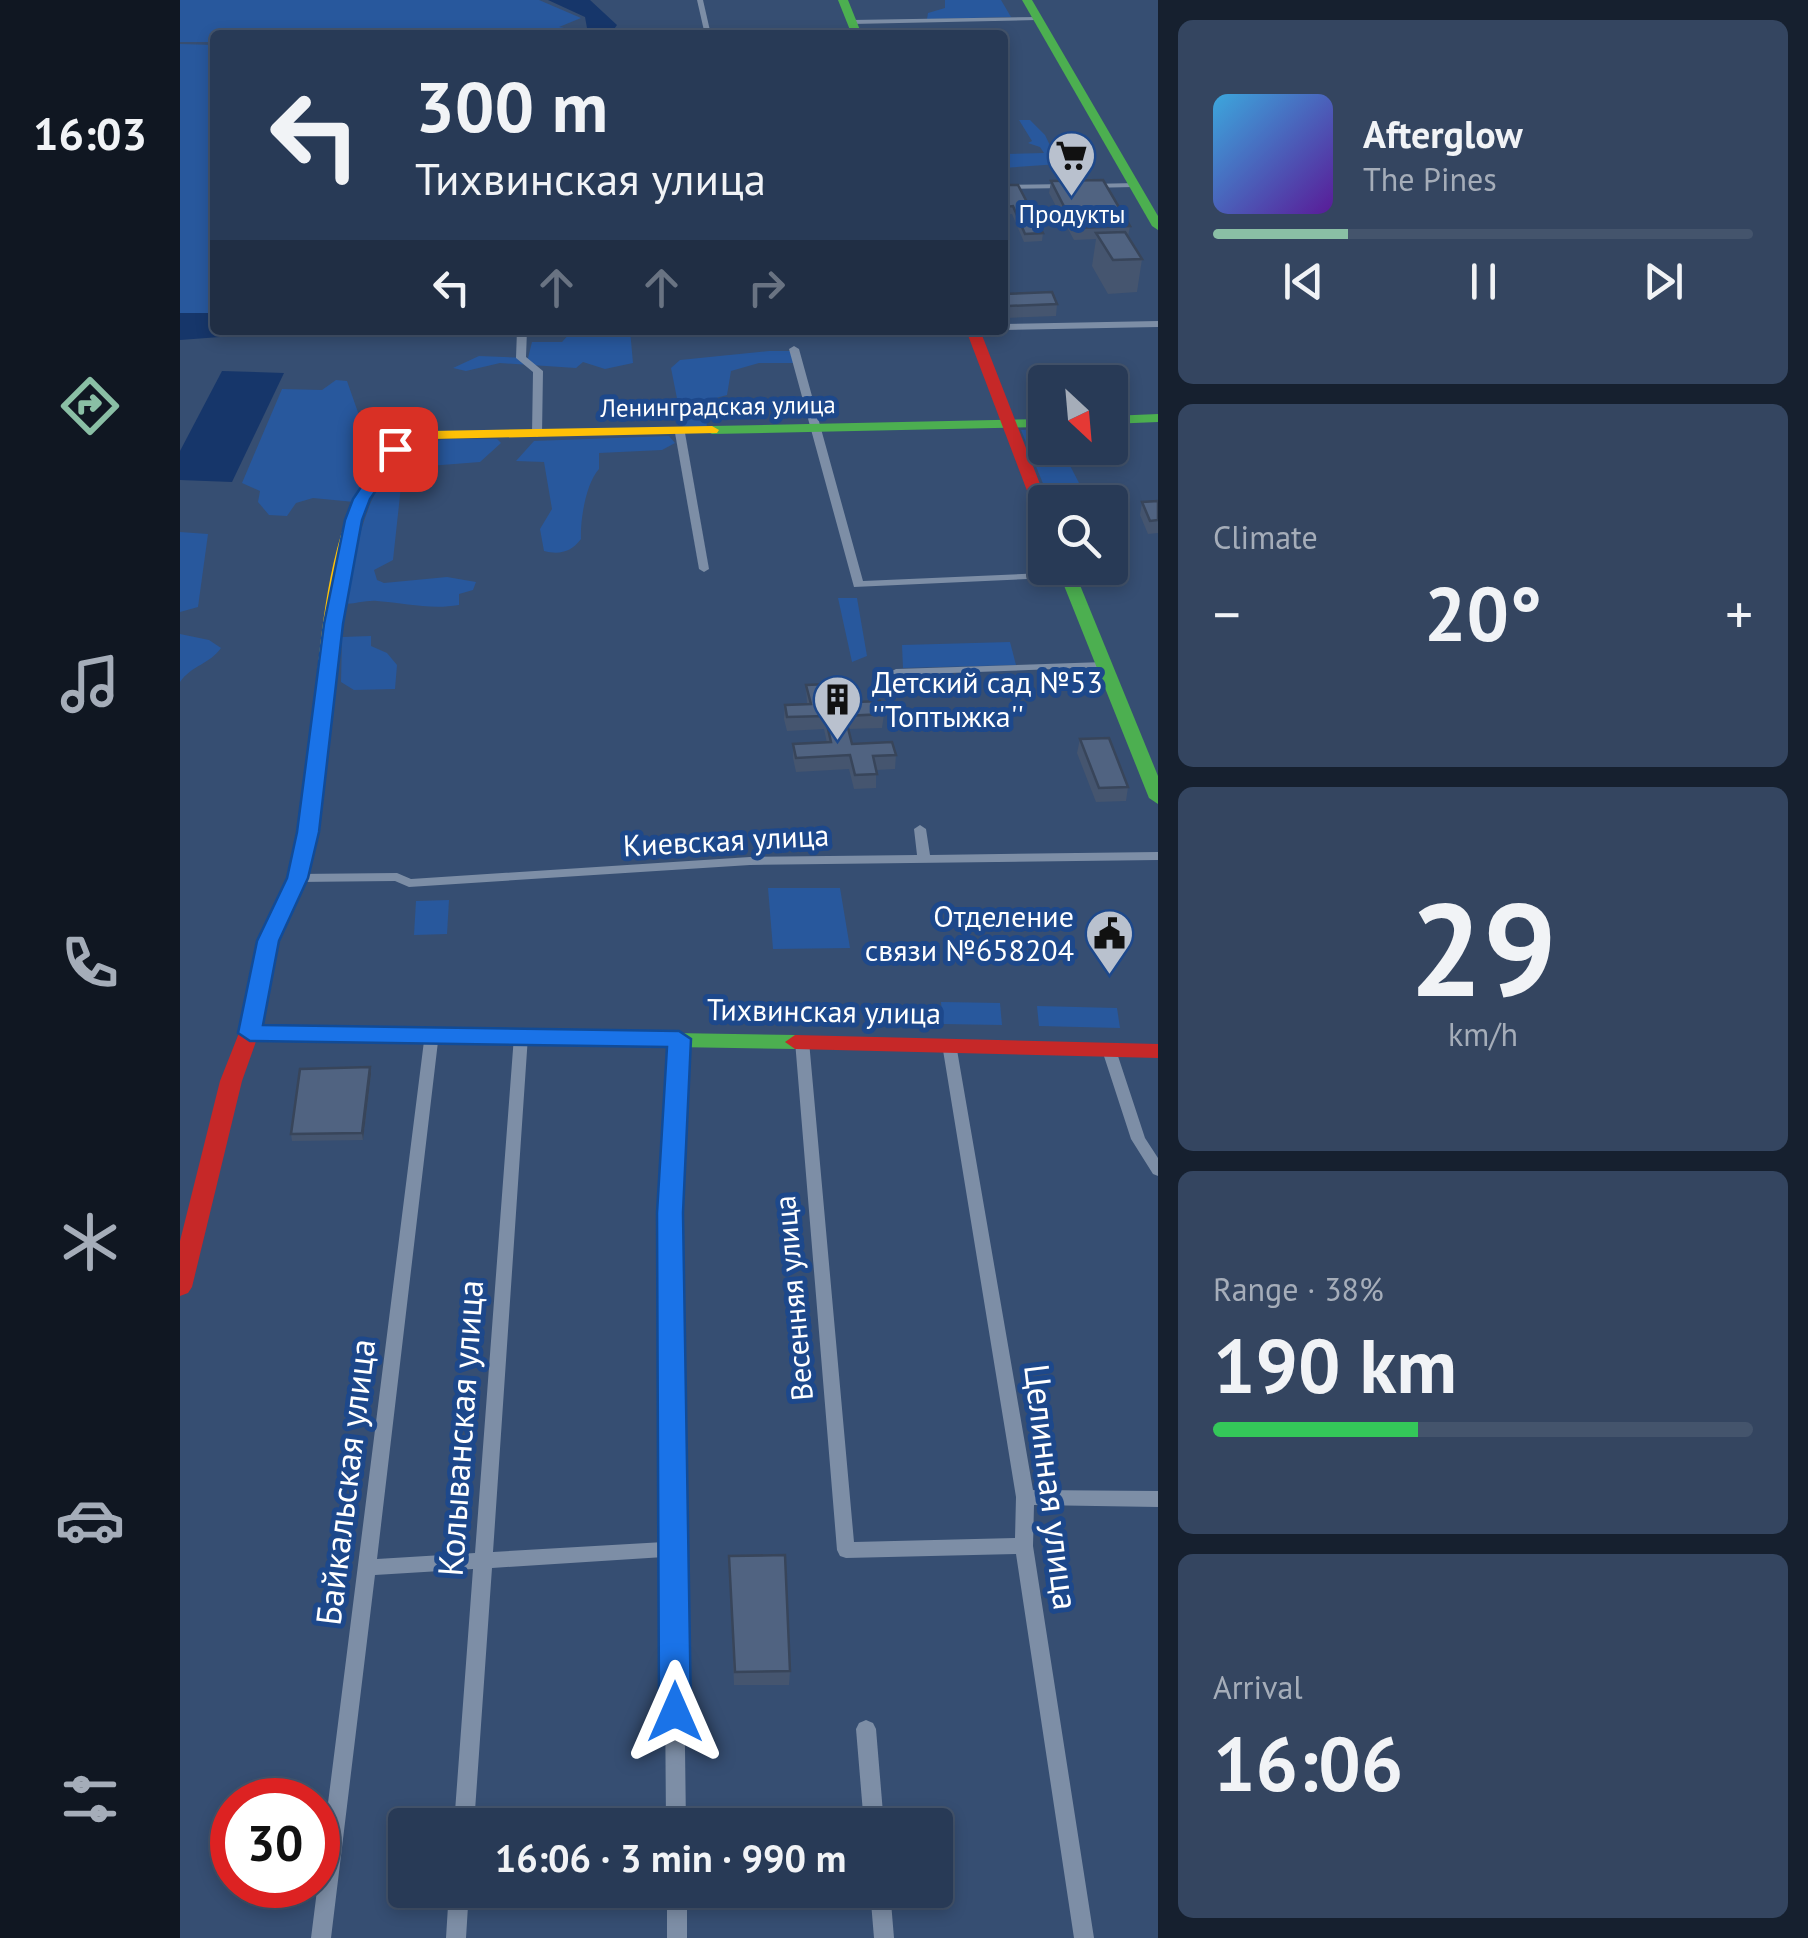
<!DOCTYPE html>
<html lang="en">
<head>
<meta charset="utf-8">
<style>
	:root { --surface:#283a56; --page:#344560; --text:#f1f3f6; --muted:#a5adb9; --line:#44546c; --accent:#8abfa5 }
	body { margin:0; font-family:"PT Sans",sans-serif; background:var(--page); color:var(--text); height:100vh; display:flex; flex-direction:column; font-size:38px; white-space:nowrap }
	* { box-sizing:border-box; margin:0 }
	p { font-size:32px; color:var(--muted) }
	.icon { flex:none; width:55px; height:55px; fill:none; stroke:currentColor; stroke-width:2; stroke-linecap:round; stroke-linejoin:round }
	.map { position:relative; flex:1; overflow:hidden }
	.panel { display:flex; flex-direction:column; gap:20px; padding:20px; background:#16202f; width:650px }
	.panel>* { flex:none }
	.hud { position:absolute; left:30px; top:30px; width:798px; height:305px; border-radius:10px; box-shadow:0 5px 15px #0003,0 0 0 2px var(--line); background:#283a56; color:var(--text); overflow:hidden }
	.needle { width:65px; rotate:154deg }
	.controls { position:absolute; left:848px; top:365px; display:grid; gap:20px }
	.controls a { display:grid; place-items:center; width:100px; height:100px; border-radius:10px; background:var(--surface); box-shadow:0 5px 15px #0003,0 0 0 2px var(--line); font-size:50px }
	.speed { position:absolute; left:30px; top:1778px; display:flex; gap:20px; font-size:50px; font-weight:700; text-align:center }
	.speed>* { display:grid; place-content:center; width:130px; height:130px; border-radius:50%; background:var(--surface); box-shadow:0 5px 15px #0003,0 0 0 2px var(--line); line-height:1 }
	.speed .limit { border:15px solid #d22; background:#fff; color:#111 }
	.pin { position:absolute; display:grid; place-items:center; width:85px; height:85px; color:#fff; margin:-42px; border-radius:20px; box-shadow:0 5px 15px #0006 }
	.me { position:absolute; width:110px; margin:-55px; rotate:0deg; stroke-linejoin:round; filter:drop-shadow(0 0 8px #0008) }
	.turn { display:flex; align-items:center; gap:35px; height:210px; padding:0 40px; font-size:45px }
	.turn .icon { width:130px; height:130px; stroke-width:2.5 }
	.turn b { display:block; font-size:70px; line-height:85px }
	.lanes { display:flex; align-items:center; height:95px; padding:0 40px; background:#0003; justify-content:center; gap:50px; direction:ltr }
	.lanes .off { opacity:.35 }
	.big { font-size:75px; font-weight:600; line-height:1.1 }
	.panel .card { flex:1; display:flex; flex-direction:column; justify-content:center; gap:15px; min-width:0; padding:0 35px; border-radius:15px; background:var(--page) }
	.panel .dial { align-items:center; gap:0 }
	.dial b { font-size:130px; line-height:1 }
	.song { display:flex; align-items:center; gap:30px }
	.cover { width:120px; height:120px; border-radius:15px; background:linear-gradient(135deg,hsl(200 70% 55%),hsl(270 70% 35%)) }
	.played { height:10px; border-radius:5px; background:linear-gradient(90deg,var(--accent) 25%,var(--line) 25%) }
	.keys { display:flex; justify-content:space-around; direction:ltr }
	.heat { display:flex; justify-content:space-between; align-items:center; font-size:55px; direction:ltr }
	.charge { height:15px; border-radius:8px; background:linear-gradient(90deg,#34c759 38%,var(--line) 0) }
	.trip { position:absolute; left:208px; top:1808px; width:565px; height:100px; border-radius:10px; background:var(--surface); box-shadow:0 5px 15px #0003,0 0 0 2px var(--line); font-weight:600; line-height:100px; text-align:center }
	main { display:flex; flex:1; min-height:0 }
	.tab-bar { display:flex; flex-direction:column; width:180px; justify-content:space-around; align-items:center; background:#101722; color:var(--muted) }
	.tab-bar .icon { width:70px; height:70px }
	.tab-bar .selected { color:var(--accent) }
	.tab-bar b { font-size:45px; color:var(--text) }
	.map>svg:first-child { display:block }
	.green { fill:#28589d }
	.water { fill:#16366a }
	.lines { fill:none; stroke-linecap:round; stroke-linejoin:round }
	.street { fill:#7d8ea6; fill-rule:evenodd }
	.fast { fill:#4caf50; fill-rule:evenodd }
	.slow { fill:#ffc107; fill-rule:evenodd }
	.jam { fill:#c62828; fill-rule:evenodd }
	.wall { fill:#45556f }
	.shaded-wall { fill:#38455a }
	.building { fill:#506381; stroke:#38455a; stroke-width:2.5 }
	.route { fill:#1a73e8; stroke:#114b97; stroke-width:2.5 }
	.labels { text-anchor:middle; stroke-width:10; stroke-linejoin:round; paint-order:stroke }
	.far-poi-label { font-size:25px; fill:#fff; stroke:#1d488b }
	.far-street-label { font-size:25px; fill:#fff; stroke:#1d488b }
	.poi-label { font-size:30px; fill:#fff; stroke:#1d488b; text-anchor:start }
	.street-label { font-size:30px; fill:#fff; stroke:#1d488b }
	.near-street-label { font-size:35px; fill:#fff; stroke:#1d488b }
</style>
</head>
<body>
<main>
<nav class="tab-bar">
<b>16:03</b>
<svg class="icon selected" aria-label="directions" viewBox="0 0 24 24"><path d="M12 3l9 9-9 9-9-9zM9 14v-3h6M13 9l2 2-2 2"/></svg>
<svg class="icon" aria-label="music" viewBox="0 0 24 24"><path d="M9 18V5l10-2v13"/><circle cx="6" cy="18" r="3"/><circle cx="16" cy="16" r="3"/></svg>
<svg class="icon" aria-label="phone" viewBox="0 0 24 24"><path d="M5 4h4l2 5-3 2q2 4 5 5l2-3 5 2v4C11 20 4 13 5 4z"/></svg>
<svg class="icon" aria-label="climate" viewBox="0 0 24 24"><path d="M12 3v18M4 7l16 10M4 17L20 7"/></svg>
<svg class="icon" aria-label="car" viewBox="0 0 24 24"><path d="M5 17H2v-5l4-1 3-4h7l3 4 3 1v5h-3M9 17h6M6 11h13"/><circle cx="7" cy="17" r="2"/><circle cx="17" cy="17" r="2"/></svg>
<svg class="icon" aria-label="filters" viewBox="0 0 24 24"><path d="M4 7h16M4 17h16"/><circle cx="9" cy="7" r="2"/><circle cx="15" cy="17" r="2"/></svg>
</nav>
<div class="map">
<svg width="978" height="1938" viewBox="0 0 978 1938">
	<rect width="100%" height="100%" fill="#364e72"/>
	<g class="green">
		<path d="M0,0H359L401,18L379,27L400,31L398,35H348L367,29L322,35H35V42H0Z"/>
		<path d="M765,0H821L831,17L747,19L748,13L765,8Z"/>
		<path d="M0,44L35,45V313H0Z"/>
		<path d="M839,120H850L865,135L879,164L823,168V154L864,153L860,147L848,143L852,141Z"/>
		<path d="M393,330H450L453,363L425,369L403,362L396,368L320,363L286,371L273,368L299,356L348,358L352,342H382Z"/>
		<path d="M589,351H611L615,363H579L551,371L547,395L525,401L527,429H503L491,368L500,360Z"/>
		<path d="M156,380L167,381L181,421L228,423L240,431L215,446L174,502L133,498L116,503L107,516L89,515L78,502L80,491L62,483L102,389L142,390Z"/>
		<path d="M865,428V448H881L899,483L894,496L869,498L841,430Z"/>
		<path d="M489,436L495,443L482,450L419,453V469C406,483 400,520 401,539C391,552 380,555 364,551L360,529L372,509L364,462L336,461L354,441Z"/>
		<path d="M270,439H317L321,443L300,462L223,468L213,560L194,570L197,580L204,583L267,577L296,582L293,590L279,594V605C250,610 226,603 197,601C187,600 175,604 164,604C179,540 189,444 270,439Z"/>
		<path d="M0,532L28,534L18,607L0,612Z"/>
		<path d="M658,598H677L687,656L672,662Z"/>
		<path d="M0,634L29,640L41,648C30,664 12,665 0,682Z"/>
		<path d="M191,636V646L207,653L217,665L215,689L174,690L161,682L162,637Z"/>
		<path d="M830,642L836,665L723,668L722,645Z"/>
		<path d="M588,888H660L670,948L593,949Z"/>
		<path d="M269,900L267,934L234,935L236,901Z"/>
		<path d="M761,1002L820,1003L822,1025L763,1024Z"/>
		<path d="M857,1006L937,1008L940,1028L859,1026Z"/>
	</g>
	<g class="water">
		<path d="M368,0H410L437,25L430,35H402L407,28L405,17Z"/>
		<path d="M0,313H35V330H130L0,340Z"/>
		<path d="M42,371L104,373L52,482L0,480V451Z"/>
	</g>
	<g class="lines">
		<g class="street">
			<path d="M517,0H523L531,35H525Z"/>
			<path d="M858,17L856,20L672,24L669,22L672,20Z"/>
			<path d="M957,183L958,185L954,187L908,188L904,186L908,184Z"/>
			<path d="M890,184V188H887L822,189V185Z"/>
			<path d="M978,321V327L822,330V324Z"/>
			<path d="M337,330H347L346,357L363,371L362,434L357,437L352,434L353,372L336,358Z"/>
			<path d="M614,346L619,349L683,581L888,572L893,575L892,577L674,587L609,349Z"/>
			<path d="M500,430L505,433L529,569L524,572L519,569L495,433Z"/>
			<path d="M924,662L930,665L928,667L716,675L710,672L716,669Z"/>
			<path d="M740,825L746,829L750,855L978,852V860L570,865L229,887L215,881L117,882L110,878L117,874L217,873L231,879L570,857L737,855L734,829Z"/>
			<path d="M252,1028L259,1033L197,1559L295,1553L334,1036L341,1031L348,1036L313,1552L484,1542L482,1213L492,1039L499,1034L506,1039L498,1213L506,1825H486L484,1557L312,1568L294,1825H274L293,1569L195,1575L151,1938H131L245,1033Z"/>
			<path d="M622,1036L629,1041L674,1542L835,1538L836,1497L762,1044L769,1039L776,1044L853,1490L978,1491V1507L854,1505L853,1546L914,1938H894L836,1554L666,1558L660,1556L657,1550L615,1041Z"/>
			<path d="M929,1045L936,1050L965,1138L978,1158V1176L973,1174L951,1139L922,1050Z"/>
			<path d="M686,1720L693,1723L696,1729L704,1825H684L676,1729L679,1723Z"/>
			<path d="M269,1890H289L286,1938H266Z"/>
			<rect x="487" y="1890" width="20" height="48"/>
			<path d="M690,1890H710L714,1938H694Z"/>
		</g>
		<g class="fast">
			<path d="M658,0H668L682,35H672Z"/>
			<path d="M842,0H852L978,216V230L972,226Z"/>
			<path d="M978,414V422L930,424V416Z"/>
			<path d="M865,419V427L532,434L525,430L532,426Z"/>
			<path d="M877,568H893L978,776V804L969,798Z"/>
			<path d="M69,1026L615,1035L625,1042L615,1049L69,1040L59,1033Z"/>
		</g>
		<path class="slow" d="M532,426L539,430L537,433L252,439C242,442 231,445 222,451C166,491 156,660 150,726L147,730H135L132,726C141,644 146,509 208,448C218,438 236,435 250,431Z"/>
		<g class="jam">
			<path d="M786,330H800L867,502L865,522L857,517Z"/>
			<path d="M141,721L150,726L137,832L127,878L98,941L79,1033L62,1081L12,1287L8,1293L0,1296V1241L40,1081L59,1033L78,941L107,878L119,832L132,726Z"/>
			<path d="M615,1035L978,1044V1058L615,1049L605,1042Z"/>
		</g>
	</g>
	<g class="wall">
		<path d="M871,181L950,226L948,237L962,259L957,292L928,294L912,266L916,239L894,240L869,193Z"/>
		<path d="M822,185L863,233L862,241L844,242L832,214L824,215L822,211Z"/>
		<path d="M823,294L877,304L876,316L826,318L822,308Z"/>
		<path d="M978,501V533L968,534L960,515L962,502Z"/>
		<path d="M626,685L653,703L704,714L702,728L668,729L672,744L716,755L715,769L696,770V788L674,789L669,769L616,772L613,758V744L647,743L644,729L607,731L604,719L605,705L627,704Z"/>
		<path d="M900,739L948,787L946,801L916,802L897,753Z"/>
		<path d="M191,1074L183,1140L112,1141L111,1134Z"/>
		<path d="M549,1556L610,1671L609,1685H554Z"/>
	</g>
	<path class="shaded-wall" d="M190,1067L191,1074L183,1140L182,1133Z"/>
	<g class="building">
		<path d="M457,31H487L486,35H458Z"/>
		<path d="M923,180L950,226L895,228L871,181Z"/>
		<path d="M822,185H838L863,233L845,234L833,206L825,207L822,201Z"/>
		<path d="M945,232L962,259L933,260L916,233Z"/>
		<path d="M872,292L877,304L828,306L823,294Z"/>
		<path d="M978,501V520L970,521L962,502Z"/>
		<path d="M649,684L653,703L700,701L704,714L665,716L672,744L712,742L716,755L693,756L697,774L675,775L670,755L616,758L613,744L651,742L645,716L607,717L605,705L631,704L626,685Z"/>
		<path d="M929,738L948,787L919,788L900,739Z"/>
		<path d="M190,1067L182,1133L111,1134L120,1069Z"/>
		<path d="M605,1555L610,1671L555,1672L549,1556Z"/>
	</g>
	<path class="route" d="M209,445L224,449L190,499L182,520L163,624L139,832L128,878L99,941L83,1025L499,1031L511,1039L503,1213L511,1712L506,1722L495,1726L484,1722L479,1712L477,1213L487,1047L70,1041L58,1033L77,941L107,878L117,832L144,624L165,520L173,499Z"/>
	<defs>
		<symbol id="supermarket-pin" viewBox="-11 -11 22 30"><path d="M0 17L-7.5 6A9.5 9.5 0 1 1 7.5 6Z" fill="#b9c1ce" stroke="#1d488b"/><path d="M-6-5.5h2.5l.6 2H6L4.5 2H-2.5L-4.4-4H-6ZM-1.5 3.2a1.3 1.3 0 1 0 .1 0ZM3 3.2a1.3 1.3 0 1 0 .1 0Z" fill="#111"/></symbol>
		<symbol id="building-pin" viewBox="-11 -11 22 30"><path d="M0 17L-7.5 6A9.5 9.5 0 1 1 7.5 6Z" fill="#b9c1ce" stroke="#1d488b"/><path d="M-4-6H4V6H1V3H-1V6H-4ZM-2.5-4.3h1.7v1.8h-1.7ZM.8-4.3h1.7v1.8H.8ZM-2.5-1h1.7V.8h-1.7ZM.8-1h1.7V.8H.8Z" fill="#111"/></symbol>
		<symbol id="civic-pin" viewBox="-11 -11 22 30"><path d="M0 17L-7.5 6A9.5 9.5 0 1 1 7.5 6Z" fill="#b9c1ce" stroke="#1d488b"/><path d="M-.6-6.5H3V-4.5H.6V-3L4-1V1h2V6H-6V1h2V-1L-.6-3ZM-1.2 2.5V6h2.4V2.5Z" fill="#111"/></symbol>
	</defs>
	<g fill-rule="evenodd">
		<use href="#supermarket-pin" x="864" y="128" width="55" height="75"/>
		<use href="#building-pin" x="630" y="672" width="55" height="75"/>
		<use href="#civic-pin" x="902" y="906" width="55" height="75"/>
	</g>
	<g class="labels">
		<g class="far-poi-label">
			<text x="892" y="223">Продукты</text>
		</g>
		<g class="far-street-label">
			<text transform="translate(538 406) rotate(-1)" y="9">Ленинградская улица</text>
		</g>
		<g class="poi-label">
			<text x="692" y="693">Детский сад №53<tspan x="692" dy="34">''Топтыжка''</tspan></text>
			<text x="894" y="927" text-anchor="end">Отделение<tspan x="894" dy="34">связи №658204</tspan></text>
		</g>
		<g class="street-label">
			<text transform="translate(546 841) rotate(-3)" y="10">Киевская улица</text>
			<text transform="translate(644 1012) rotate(1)" y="10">Тихвинская улица</text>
			<text transform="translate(614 1298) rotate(-95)" y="10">Весенняя улица</text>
		</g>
		<g class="near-street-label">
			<text transform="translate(281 1428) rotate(-86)" y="12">Колыванская улица</text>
			<text transform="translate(166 1482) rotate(-83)" y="12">Байкальская улица</text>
			<text transform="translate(871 1487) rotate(83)" y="12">Целинная улица</text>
		</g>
	</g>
</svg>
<div class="controls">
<a><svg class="needle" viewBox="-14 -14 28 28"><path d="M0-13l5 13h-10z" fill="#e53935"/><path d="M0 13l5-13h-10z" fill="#a5adb9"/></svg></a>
<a><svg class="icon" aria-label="search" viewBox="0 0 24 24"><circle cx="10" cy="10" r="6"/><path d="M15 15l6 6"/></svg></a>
</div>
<div class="speed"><div class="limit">30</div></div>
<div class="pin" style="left:215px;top:449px;background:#d93025"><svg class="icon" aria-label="arrive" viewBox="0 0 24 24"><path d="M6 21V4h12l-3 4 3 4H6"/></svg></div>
<svg class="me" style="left:495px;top:1712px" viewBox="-20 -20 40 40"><path d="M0-17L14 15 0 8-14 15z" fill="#1a73e8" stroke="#fff" stroke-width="4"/></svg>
<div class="trip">16:06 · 3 min · 990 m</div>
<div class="hud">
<div class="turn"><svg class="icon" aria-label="left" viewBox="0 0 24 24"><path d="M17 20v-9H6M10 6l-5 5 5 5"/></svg><div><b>300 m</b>Тихвинская улица</div></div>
<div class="lanes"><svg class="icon" aria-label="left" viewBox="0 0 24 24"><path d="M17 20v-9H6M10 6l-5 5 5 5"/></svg><svg class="icon off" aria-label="ahead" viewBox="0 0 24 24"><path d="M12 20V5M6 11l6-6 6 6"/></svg><svg class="icon off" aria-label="ahead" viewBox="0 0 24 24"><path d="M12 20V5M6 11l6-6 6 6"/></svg><svg class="icon off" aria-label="right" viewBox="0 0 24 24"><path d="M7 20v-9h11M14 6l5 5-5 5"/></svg></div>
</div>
</div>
<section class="panel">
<div class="card">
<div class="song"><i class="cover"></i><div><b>Afterglow</b><p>The Pines</p></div></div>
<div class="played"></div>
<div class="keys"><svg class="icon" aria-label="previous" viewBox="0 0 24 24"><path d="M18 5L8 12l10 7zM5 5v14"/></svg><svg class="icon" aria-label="pause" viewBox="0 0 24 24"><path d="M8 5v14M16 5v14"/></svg><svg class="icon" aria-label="next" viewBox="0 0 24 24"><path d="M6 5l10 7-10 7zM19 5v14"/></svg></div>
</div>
<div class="card"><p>Climate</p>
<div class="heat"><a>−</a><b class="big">20°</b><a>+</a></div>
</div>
<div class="card dial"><b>29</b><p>km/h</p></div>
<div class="card"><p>Range · 38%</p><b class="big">190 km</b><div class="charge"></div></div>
<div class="card"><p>Arrival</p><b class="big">16:06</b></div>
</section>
</main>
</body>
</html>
